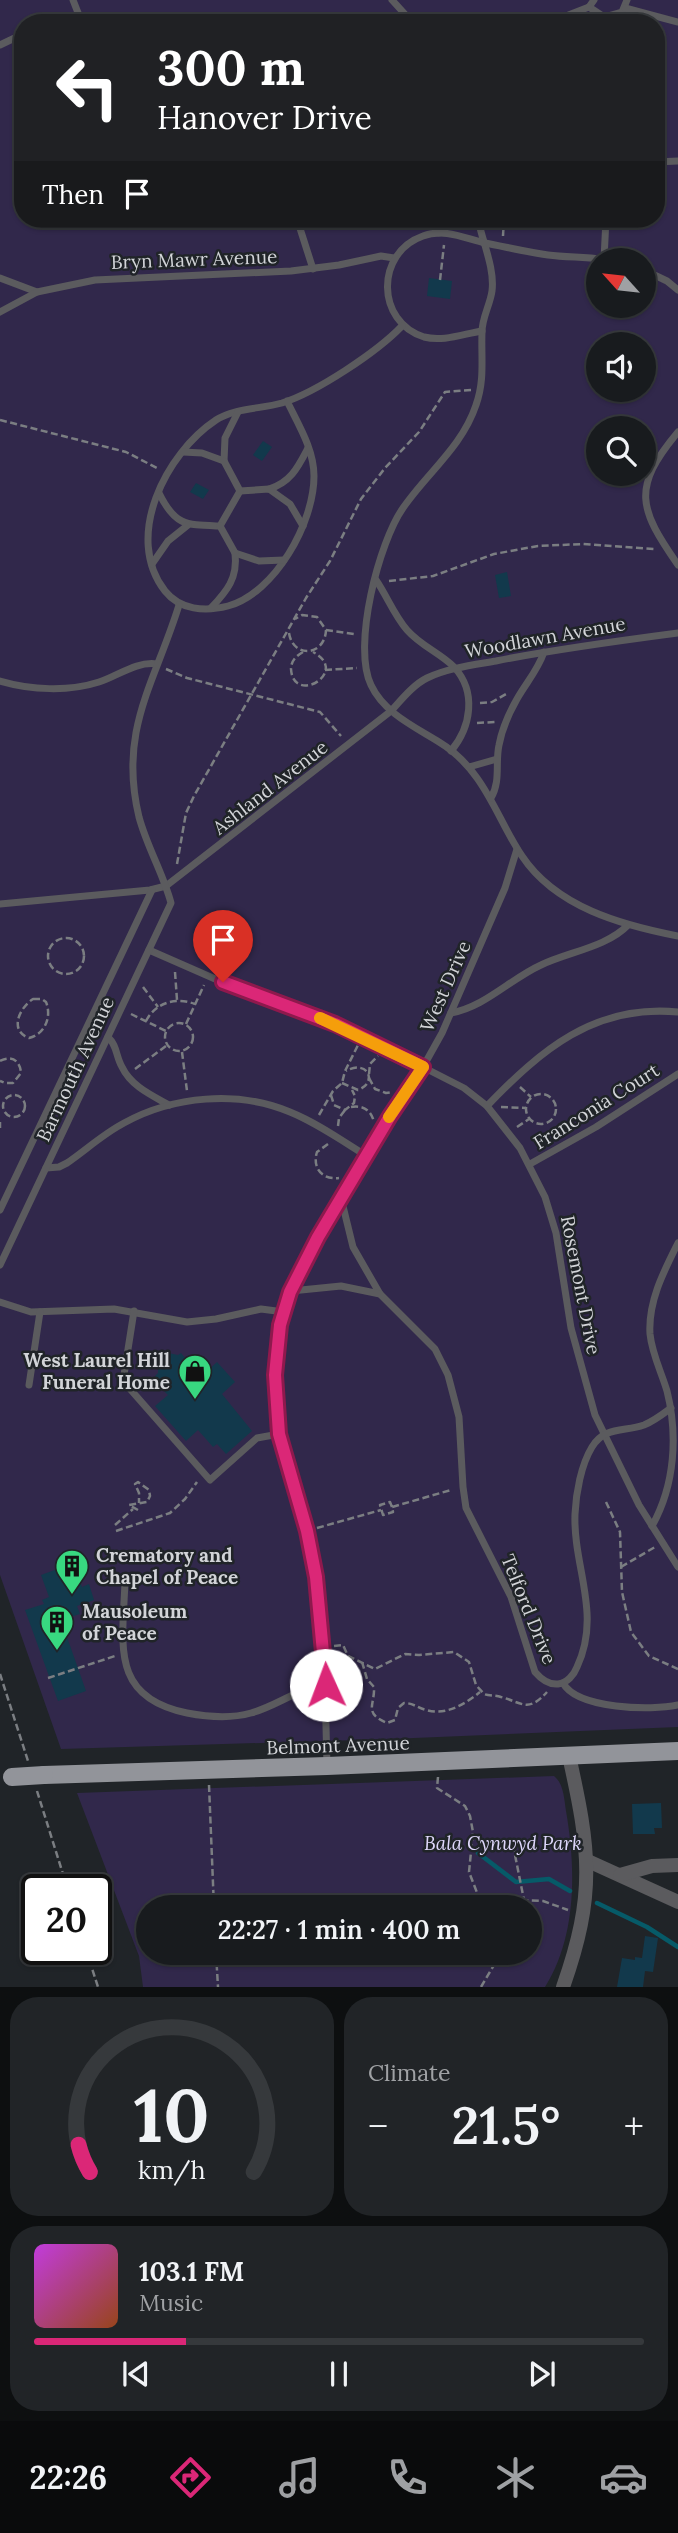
<!DOCTYPE html>
<html lang="en">
<head>
<meta charset="utf-8">
<style>
	:root { --surface:#181b1e; --page:#212427; --text:#f1f3f6; --muted:#9fa1a4; --line:#36393c; --accent:#db2777 }
	body { margin:0; font-family:Lora,serif; background:var(--page); color:var(--text); height:100vh; display:flex; flex-direction:column; font-size:26px; white-space:nowrap }
	* { box-sizing:border-box; margin:0 }
	p { font-size:23px; color:var(--muted) }
	.icon { flex:none; width:38px; height:38px; fill:none; stroke:currentColor; stroke-width:2; stroke-linecap:round; stroke-linejoin:round }
	.map { position:relative; height:1987px; overflow:hidden }
	.details { display:flex; flex-direction:column; gap:10px; padding:10px; background:#0d0f10; flex:1 }
	.details>* { flex:none }
	.top-card { position:absolute; left:14px; top:14px; width:651px; height:214px; border-radius:28px; box-shadow:0 2px 5px #0004,0 0 0 2px var(--line); background:#202124; color:#fff; overflow:hidden }
	.needle { width:46px; rotate:297deg }
	.tools { position:absolute; left:586px; top:248px; display:grid; gap:14px }
	.tools a { display:grid; place-items:center; width:70px; height:70px; border-radius:50%; background:var(--surface); box-shadow:0 2px 5px #0004,0 0 0 2px var(--line); font-size:35px }
	.speed { position:absolute; left:21px; top:1874px; display:flex; gap:14px; font-size:35px; font-weight:700; text-align:center }
	.speed>* { display:grid; place-content:center; width:91px; height:91px; border-radius:50%; background:var(--surface); box-shadow:0 2px 5px #0004,0 0 0 2px var(--line); line-height:1 }
	.speed .limit { border:4px solid #111; border-radius:10px; background:#fff; color:#111 }
	.pin { position:absolute; display:grid; place-items:center; width:60px; height:60px; color:#fff; margin:-72px -30px; border-radius:50% 50% 50% 0; rotate:-45deg; box-shadow:0 0 7px #0007 }
	.pin .icon { rotate:45deg }
	.me { position:absolute; width:77px; margin:-38px; rotate:358deg; stroke-linejoin:round; filter:drop-shadow(0 0 5px #0008) }
	.turn { display:flex; align-items:center; gap:24px; height:147px; padding:0 28px; font-size:32px }
	.turn .icon { width:91px; height:91px; stroke-width:2.5 }
	.turn b { display:block; font-size:49px; line-height:60px }
	.then { display:flex; align-items:center; height:66px; padding:0 28px; background:#0003; gap:14px; font-size:26px }
	.big { font-size:52px; font-weight:600; line-height:1.1 }
	.details .tile { flex:1; display:flex; flex-direction:column; justify-content:center; gap:10px; min-width:0; padding:0 24px; border-radius:28px; background:var(--page) }
	.details .dial { align-items:center; gap:0 }
	.dial svg { height:182px; overflow:visible; fill:none; stroke:var(--line); stroke-width:7; stroke-linecap:round; text-anchor:middle }
	.dial text { fill:var(--text); stroke:none }
	.song { display:flex; align-items:center; gap:21px }
	.cover { width:84px; height:84px; border-radius:10px; background:linear-gradient(135deg,hsl(290 70% 55%),hsl(20 70% 35%)) }
	.played { height:7px; border-radius:4px; background:linear-gradient(90deg,var(--accent) 25%,var(--line) 25%) }
	.keys { display:flex; justify-content:space-around; direction:ltr }
	.heat { display:flex; justify-content:space-between; align-items:center; font-size:38px; direction:ltr }
	.details .tiles { flex:1; display:grid; gap:10px; grid-template-columns:1fr 1fr }
	.tile:last-child { grid-column:span 2 }
	.trip { position:absolute; left:136px; top:1895px; width:406px; height:70px; border-radius:35px; background:var(--surface); box-shadow:0 2px 5px #0004,0 0 0 2px var(--line); font-weight:600; line-height:70px; text-align:center }
	.tabs { display:flex; height:112px; justify-content:space-around; align-items:center; background:#0a0b0c; color:var(--muted) }
	.tabs .icon { width:49px; height:49px }
	.tabs .selected { color:var(--accent) }
	.tabs b { font-size:32px; color:var(--text) }
	.map>svg:first-child { display:block }
	.green { fill:#31284b; fill-rule:evenodd }
	.lines { fill:none; stroke-linecap:round; stroke-linejoin:round }
	.stream { stroke:#065a68; stroke-width:4.5 }
	.building { fill:#12394c }
	.path { stroke:#7b7e82; stroke-width:2.5; stroke-dasharray:7 3.5; stroke-linecap:butt }
	.lane { stroke:#5b5b5e; stroke-width:7 }
	.street { stroke:#5b5b5e; stroke-width:14 }
	.primary { stroke:#92949a; stroke-width:18 }
	.primary-bridge { stroke:#92949a; stroke-width:18 }
	.route-casing { stroke:#8e194d; stroke-width:18 }
	.route { stroke:#db2777; stroke-width:12 }
	.slow { stroke:#f59e0b; stroke-width:12 }
	.labels { text-anchor:middle; stroke-width:5; stroke-linejoin:round; paint-order:stroke }
	.street-label { font-size:19px; fill:#d2d4d8; stroke:#202428 }
	.poi-label { font-size:19px; font-weight:bold; fill:#d2d4d8; stroke:#202428; text-anchor:start }
	.park-label { font-size:19px; font-style:italic; fill:#ded7fb; stroke:#202428 }
</style>
</head>
<body>
<div class="map">
<svg width="678" height="1987" viewBox="0 0 678 1987">
	<rect width="100%" height="100%" fill="#202428"/>
	<g class="green">
		<path d="M0,0H678V1727L390,1739L61,1749L0,1575ZM23,23H656V219H23ZM598,261H644V306H598ZM598,345H644V390H598ZM598,429H644V474H598Z"/>
		<path d="M554,1776C564,1784 564,1799 566,1811C576,1868 577,1936 545,1987H143L139,1956L77,1793ZM149,1908H530V1953H149Z"/>
	</g>
	<g class="lines">
		<g class="stream">
			<path d="M478,1853L516,1882L549,1879L570,1891"/>
			<path d="M597,1903L647,1927L678,1947"/>
		</g>
	</g>
	<g class="building">
		<path d="M429,278L452,281L450,299L427,296Z"/>
		<path d="M263,441L272,447L262,461L253,455Z"/>
		<path d="M196,483L209,490L203,499L190,492Z"/>
		<path d="M507,572L511,596L499,598L495,575Z"/>
		<path d="M168,1353L178,1355L181,1353L186,1359L188,1356L204,1374L217,1362L235,1382L222,1394L252,1431L226,1454L217,1444L213,1447L198,1430L186,1441L155,1406L168,1395L157,1384L160,1381L155,1376L158,1373V1360L164,1354Z"/>
		<path d="M74,1563L82,1587L89,1584L94,1600L77,1606L80,1614L61,1620L86,1691L58,1701L25,1610L44,1604L42,1600L49,1597L41,1575Z"/>
		<path d="M661,1803L662,1828H654L655,1834H633L632,1804Z"/>
		<path d="M645,1936L658,1938L653,1972L645,1971L643,1987H617L622,1958L635,1960V1957L642,1958Z"/>
	</g>
	<g class="lines">
		<g class="path">
			<path d="M503,236L504,219"/>
			<path d="M440,280L444,245"/>
			<path d="M0,420L126,452L157,468"/>
			<path d="M389,581L433,576L494,554L538,546L583,544L654,549"/>
			<path d="M326,630L354,634"/>
			<path d="M289,633C293,659 325,656 326,630L317,617L302,615L295,619"/>
			<path d="M303,652C296,656 291,661 291,669C293,706 351,672 313,652"/>
			<path d="M166,669L187,678L320,712L341,736"/>
			<path d="M325,670L357,668"/>
			<path d="M480,703L492,702L506,694"/>
			<path d="M477,723L495,722"/>
			<path d="M177,864L186,813L194,796L306,598L330,561L361,499L385,468L419,432L445,392L471,390"/>
			<circle cx="66" cy="956" r="18"/>
			<path d="M175,972L177,1000"/>
			<path d="M143,987L158,1007"/>
			<path d="M33,999H42L46,1002C52,1017 45,1034 29,1038C9,1031 19,1008 33,999Z"/>
			<path d="M131,1014L166,1031"/>
			<path d="M146,1021C156,1002 176,997 195,1004"/>
			<circle cx="179" cy="1037" r="14"/>
			<path d="M186,1024L204,985"/>
			<path d="M182,1052L187,1091"/>
			<path d="M0,1061C11,1055 20,1060 21,1073L13,1083H5L0,1081"/>
			<path d="M135,1069L166,1046"/>
			<path d="M369,1074L370,1064L378,1056"/>
			<path d="M369,1078L375,1089L386,1093L393,1092"/>
			<path d="M342,1083L358,1090C379,1082 367,1059 346,1071"/>
			<path d="M520,1087L531,1097"/>
			<circle cx="541" cy="1109" r="15"/>
			<path d="M331,1095L334,1105L345,1110L354,1103L355,1096L352,1090"/>
			<circle cx="14" cy="1106" r="11"/>
			<path d="M351,1107C363,1105 371,1110 374,1122"/>
			<path d="M501,1107L526,1108"/>
			<path d="M319,1115L333,1091L342,1083L345,1071L358,1045"/>
			<path d="M0,1122V1128"/>
			<path d="M338,1126L339,1118L345,1110"/>
			<path d="M517,1127L529,1119"/>
			<path d="M328,1144L317,1152C312,1168 322,1180 339,1178"/>
			<path d="M606,1502L620,1532L622,1592L631,1632L649,1656L678,1669"/>
			<path d="M392,1507L390,1502L380,1505L383,1515L393,1512L392,1507L451,1490"/>
			<path d="M138,1510L129,1505L147,1502L150,1496L149,1490L138,1482L135,1484L139,1493V1503"/>
			<path d="M115,1525L133,1509"/>
			<path d="M317,1528L381,1510"/>
			<path d="M116,1531L170,1513L185,1499L197,1482"/>
			<path d="M621,1567L655,1547"/>
			<path d="M334,1646L343,1645L348,1656L375,1669L405,1654L419,1655L454,1652L469,1662L476,1685L484,1694C489,1696 495,1695 501,1697C523,1703 528,1713 547,1692"/>
			<path d="M362,1662L367,1679L374,1687C375,1705 363,1713 387,1723L395,1720L398,1708L404,1703C413,1703 418,1708 426,1710C446,1716 465,1704 480,1692"/>
			<path d="M0,1674L28,1761"/>
			<path d="M48,1678L115,1656"/>
			<path d="M438,1777L437,1788L465,1806L470,1816L473,1832L469,1872L483,1908"/>
			<path d="M209,1785L214,1908"/>
			<path d="M37,1791L68,1890"/>
			<path d="M513,1845L524,1900"/>
			<path d="M481,1904L513,1896L524,1900L543,1901L568,1910"/>
			<path d="M86,1950L98,1987"/>
			<path d="M216,1953L218,1987"/>
			<path d="M481,1987L494,1965L497,1953"/>
		</g>
		<g class="lane">
			<path d="M73,0L82,23"/>
			<path d="M392,0L413,23"/>
			<path d="M594,0L589,7L604,17L622,12L627,0"/>
			<path d="M625,8L678,22"/>
			<path d="M67,23L81,20"/>
			<path d="M548,23L589,7"/>
			<path d="M0,45L23,34"/>
			<path d="M656,162L678,161"/>
			<path d="M297,219L313,269"/>
			<path d="M439,219V233"/>
			<path d="M478,219C482,241 495,268 492,291C490,305 482,318 482,332C481,358 485,380 476,405C462,447 427,473 403,508C379,542 352,646 371,685C384,713 415,727 439,742C454,751 467,764 477,778C495,803 505,831 522,856C556,907 621,925 678,936"/>
			<path d="M604,259L606,219"/>
			<path d="M644,270L667,281L678,290"/>
			<path d="M0,278L37,292"/>
			<path d="M0,312L37,292L95,280L291,271L339,265L381,256L394,258"/>
			<path d="M482,331C463,334 443,342 424,337C376,322 375,253 423,236C444,228 464,238 485,243C506,247 527,252 548,255C570,258 591,256 612,261"/>
			<path d="M287,401C298,424 314,449 314,476C314,523 275,593 228,606C205,612 180,610 165,591C123,537 166,453 216,420C234,408 261,409 282,403C317,392 377,352 402,326"/>
			<path d="M678,432C631,488 639,509 678,565"/>
			<path d="M224,461L225,438L238,412"/>
			<path d="M269,489C291,482 298,467 308,448"/>
			<path d="M240,491L269,489L290,504L303,526"/>
			<path d="M159,493C175,526 186,525 220,526L240,491L224,461L202,453L183,452"/>
			<path d="M220,526L235,553L259,561L284,560"/>
			<path d="M152,564L168,541L188,525"/>
			<path d="M376,580C387,596 394,615 407,630C421,646 440,653 454,667C477,692 471,727 451,751"/>
			<path d="M211,608C227,591 238,578 235,553"/>
			<path d="M0,681C31,690 68,692 99,682C118,676 136,661 157,664"/>
			<path d="M469,767L497,759"/>
			<path d="M491,798C501,781 495,763 499,745C502,729 509,713 517,699C526,683 538,670 544,652"/>
			<path d="M0,904L150,890L166,886L391,711C402,699 413,685 427,678C448,668 473,665 496,661C556,649 617,641 678,633"/>
			<path d="M149,950L238,989L315,1015L362,1036L464,1088L487,1106L520,1148L545,1197L556,1233L571,1328L595,1415L639,1505L678,1567"/>
			<path d="M451,1013C485,1007 510,979 541,965C568,952 607,947 628,925"/>
			<path d="M108,1037C117,1045 116,1057 122,1067C131,1086 151,1095 169,1105"/>
			<path d="M487,1106C541,1050 594,1004 678,1012"/>
			<path d="M530,1164L596,1127L678,1074"/>
			<path d="M46,1168L59,1167L67,1163C86,1150 103,1134 124,1123C173,1096 238,1090 290,1112C317,1123 341,1140 365,1155"/>
			<path d="M341,1198L353,1247L380,1294"/>
			<path d="M0,1210L152,890"/>
			<path d="M0,1265L171,903C163,873 147,847 139,817C118,730 155,683 179,605"/>
			<path d="M291,1291L341,1286L380,1294L435,1349L448,1375L459,1417L463,1487L466,1508L511,1597L535,1672C541,1679 548,1685 558,1684C567,1683 574,1675 577,1667C602,1614 573,1567 575,1514C576,1493 581,1465 592,1447C605,1426 624,1432 644,1425C654,1421 663,1414 671,1408"/>
			<path d="M0,1302L31,1312L114,1309L187,1322L216,1319L261,1309L284,1312"/>
			<path d="M134,1311L123,1381L210,1480L257,1438L279,1434"/>
			<path d="M29,1385L40,1312"/>
			<path d="M652,1526C675,1485 678,1435 667,1391C661,1371 652,1354 650,1334C648,1301 664,1271 678,1243"/>
			<path d="M125,1581C123,1643 109,1697 187,1713C208,1717 230,1719 251,1713C277,1706 298,1688 325,1685"/>
			<path d="M563,1683C577,1709 652,1711 678,1705"/>
			<path d="M327,1766L324,1647L316,1577L308,1531L279,1434L275,1375L280,1326L291,1291L318,1237L365,1155L423,1067L442,1033L505,888L517,849"/>
		</g>
		<g class="street">
			<path d="M588,1861L678,1902"/>
			<path d="M620,1875L652,1866L678,1865"/>
			<path d="M563,1987C596,1894 590,1850 569,1756"/>
		</g>
		<path class="primary" d="M44,1775L327,1766L678,1751"/>
		<path class="primary-bridge" d="M12,1777L44,1775"/>
	</g>
	<g class="lines">
		<defs>
			<path id="route" d="M223,982L335,1024L423,1067L390,1116L318,1237L290,1292L280,1325L275,1375L279,1434L307,1531L316,1577L326,1685"/>
		</defs>
		<use href="#route" class="route-casing"/>
		<use href="#route" class="route"/>
		<path class="slow" d="M320,1018L423,1067L389,1117"/>
	</g>
	<defs>
		<symbol id="shop-pin" viewBox="-11 -11 22 30"><path d="M0 17L-7.5 6A9.5 9.5 0 1 1 7.5 6Z" fill="#38d880" stroke="#202428"/><path d="M-5-2.5h2.3a2.7 3.5 0 0 1 5.4 0H5L5.5 6h-11ZM-1.5-2.5h3a1.5 2.3 0 0 0-3 0Z" fill="#111"/></symbol>
		<symbol id="building-pin" viewBox="-11 -11 22 30"><path d="M0 17L-7.5 6A9.5 9.5 0 1 1 7.5 6Z" fill="#38d880" stroke="#202428"/><path d="M-4-6H4V6H1V3H-1V6H-4ZM-2.5-4.3h1.7v1.8h-1.7ZM.8-4.3h1.7v1.8H.8ZM-2.5-1h1.7V.8h-1.7ZM.8-1h1.7V.8H.8Z" fill="#111"/></symbol>
	</defs>
	<g fill-rule="evenodd">
		<use href="#shop-pin" x="176" y="1352" width="38" height="52"/>
		<use href="#building-pin" x="53" y="1547" width="38" height="52"/>
		<use href="#building-pin" x="38" y="1603" width="38" height="52"/>
	</g>
	<g class="labels">
		<g class="street-label">
			<text transform="translate(194 259) rotate(-2)" y="7">Bryn Mawr Avenue</text>
			<text transform="translate(545 637) rotate(-10)" y="7">Woodlawn Avenue</text>
			<text transform="translate(270 787) rotate(-38)" y="7">Ashland Avenue</text>
			<text transform="translate(445 986) rotate(-66)" y="7">West Drive</text>
			<text transform="translate(75 1069) rotate(-65)" y="7">Barmouth Avenue</text>
			<text transform="translate(596 1106) rotate(-32)" y="7">Franconia Court</text>
			<text transform="translate(581 1285) rotate(79)" y="7">Rosemont Drive</text>
			<text transform="translate(529 1609) rotate(68)" y="7">Telford Drive</text>
			<text transform="translate(338 1745) rotate(-2)" y="7">Belmont Avenue</text>
		</g>
		<g class="poi-label">
			<text x="170" y="1367" text-anchor="end">West Laurel Hill<tspan x="170" dy="22">Funeral Home</tspan></text>
			<text x="96" y="1562">Crematory and<tspan x="96" dy="22">Chapel of Peace</tspan></text>
			<text x="82" y="1618">Mausoleum<tspan x="82" dy="22">of Peace</tspan></text>
		</g>
		<g class="park-label">
			<text x="503" y="1850">Bala Cynwyd Park</text>
		</g>
	</g>
</svg>
<div class="tools">
<a><svg class="needle" viewBox="-14 -14 28 28"><path d="M0-13l5 13h-10z" fill="#e53935"/><path d="M0 13l5-13h-10z" fill="#9fa1a4"/></svg></a>
<a><svg class="icon" aria-label="sound" viewBox="0 0 24 24"><path d="M4 9h4l5-4v14l-5-4H4zM17 9q2 3 0 6"/></svg></a>
<a><svg class="icon" aria-label="search" viewBox="0 0 24 24"><circle cx="10" cy="10" r="6"/><path d="M15 15l6 6"/></svg></a>
</div>
<div class="speed"><div class="limit">20</div></div>
<div class="pin" style="left:223px;top:982px;background:#d93025"><svg class="icon" aria-label="arrive" viewBox="0 0 24 24"><path d="M6 21V4h12l-3 4 3 4H6"/></svg></div>
<svg class="me" style="left:326px;top:1685px" viewBox="-20 -20 40 40"><circle r="19" fill="#fff"/><path d="M0-13L10 11 0 6-10 11z" fill="#db2777"/></svg>
<div class="trip">22:27 · 1 min · 400 m</div>
<div class="top-card">
<div class="turn"><svg class="icon" aria-label="left" viewBox="0 0 24 24"><path d="M17 20v-9H6M10 6l-5 5 5 5"/></svg><div><b>300 m</b>Hanover Drive</div></div>
<div class="then">Then<svg class="icon" aria-label="arrive" viewBox="0 0 24 24"><path d="M6 21V4h12l-3 4 3 4H6"/></svg></div>
</div>
</div>
<section class="details">
<div class="tiles">
<div class="tile dial"><svg viewBox="0 0 100 80">
<path d="M14 69A42 42 0 1 1 86 69"/>
<path d="M14 69A42 42 0 0 1 9 57" stroke="#db2777"/>
<text x="50" y="56" font-size="32" font-weight="700">10</text>
<text x="50" y="72" font-size="11">km/h</text>
</svg></div>
<div class="tile"><p>Climate</p>
<div class="heat"><a>−</a><b class="big">21.5°</b><a>+</a></div>
</div>
<div class="tile">
<div class="song"><i class="cover"></i><div><b>103.1 FM</b><p>Music</p></div></div>
<div class="played"></div>
<div class="keys"><svg class="icon" aria-label="previous" viewBox="0 0 24 24"><path d="M18 5L8 12l10 7zM5 5v14"/></svg><svg class="icon" aria-label="pause" viewBox="0 0 24 24"><path d="M8 5v14M16 5v14"/></svg><svg class="icon" aria-label="next" viewBox="0 0 24 24"><path d="M6 5l10 7-10 7zM19 5v14"/></svg></div>
</div>
</div>
</section>
<nav class="tabs">
<b>22:26</b>
<svg class="icon selected" aria-label="directions" viewBox="0 0 24 24"><path d="M12 3l9 9-9 9-9-9zM9 14v-3h6M13 9l2 2-2 2"/></svg>
<svg class="icon" aria-label="music" viewBox="0 0 24 24"><path d="M9 18V5l10-2v13"/><circle cx="6" cy="18" r="3"/><circle cx="16" cy="16" r="3"/></svg>
<svg class="icon" aria-label="phone" viewBox="0 0 24 24"><path d="M5 4h4l2 5-3 2q2 4 5 5l2-3 5 2v4C11 20 4 13 5 4z"/></svg>
<svg class="icon" aria-label="climate" viewBox="0 0 24 24"><path d="M12 3v18M4 7l16 10M4 17L20 7"/></svg>
<svg class="icon" aria-label="car" viewBox="0 0 24 24"><path d="M5 17H2v-5l4-1 3-4h7l3 4 3 1v5h-3M9 17h6M6 11h13"/><circle cx="7" cy="17" r="2"/><circle cx="17" cy="17" r="2"/></svg>
</nav>
</body>
</html>
